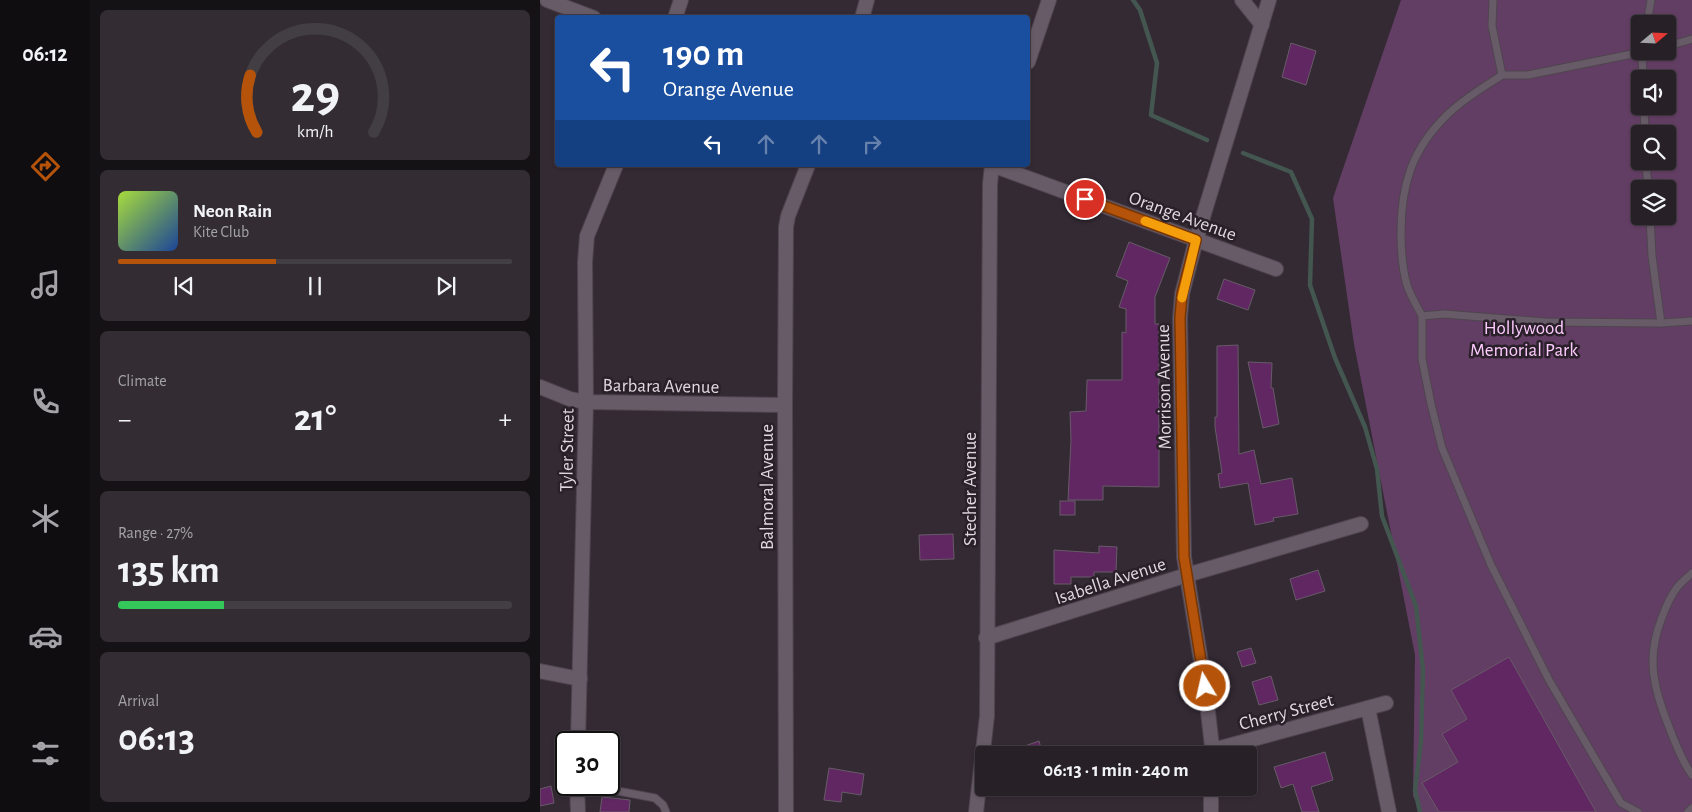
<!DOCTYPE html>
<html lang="en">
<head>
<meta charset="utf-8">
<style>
	:root { --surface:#272027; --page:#332d33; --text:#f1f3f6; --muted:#a4a3a7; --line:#433e44; --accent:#b45309 }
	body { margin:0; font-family:"Alegreya Sans",sans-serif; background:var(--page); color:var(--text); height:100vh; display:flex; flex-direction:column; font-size:19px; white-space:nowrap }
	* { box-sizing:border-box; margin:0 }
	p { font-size:16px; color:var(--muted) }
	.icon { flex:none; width:28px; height:28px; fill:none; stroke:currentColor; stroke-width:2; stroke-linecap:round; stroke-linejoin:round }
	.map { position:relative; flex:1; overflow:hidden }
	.details { display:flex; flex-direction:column; gap:10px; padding:10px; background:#151215; width:450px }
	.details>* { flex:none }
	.top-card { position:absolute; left:15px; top:15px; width:475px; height:152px; border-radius:5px; box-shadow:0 1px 4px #0004,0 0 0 1px var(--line); background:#1a4fa0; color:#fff; overflow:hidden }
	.needle { width:32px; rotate:71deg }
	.controls { position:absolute; left:1091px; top:15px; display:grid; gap:10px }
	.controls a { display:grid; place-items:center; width:45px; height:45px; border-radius:5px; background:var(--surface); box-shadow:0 1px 4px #0004,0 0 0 1px var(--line); font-size:25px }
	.speed { position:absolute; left:15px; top:731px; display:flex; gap:10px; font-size:25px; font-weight:700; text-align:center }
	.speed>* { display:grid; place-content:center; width:65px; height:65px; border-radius:50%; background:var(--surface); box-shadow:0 1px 4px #0004,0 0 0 1px var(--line); line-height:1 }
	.speed .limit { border:2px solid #111; border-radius:8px; background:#fff; color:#111 }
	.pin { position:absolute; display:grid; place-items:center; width:42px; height:42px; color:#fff; margin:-21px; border:2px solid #fff; border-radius:50%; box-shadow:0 1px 5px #0007 }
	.me { position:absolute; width:55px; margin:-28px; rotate:351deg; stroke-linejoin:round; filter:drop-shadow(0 0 4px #0008) }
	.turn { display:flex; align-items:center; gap:18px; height:105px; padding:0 25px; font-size:22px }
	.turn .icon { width:65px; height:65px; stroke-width:2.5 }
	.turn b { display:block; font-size:35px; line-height:42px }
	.lanes { display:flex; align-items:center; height:48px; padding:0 25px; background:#0003; justify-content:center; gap:25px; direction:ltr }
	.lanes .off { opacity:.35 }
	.big { font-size:38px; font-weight:600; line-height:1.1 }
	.details .card { flex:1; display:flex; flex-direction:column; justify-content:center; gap:8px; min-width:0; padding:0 18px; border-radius:8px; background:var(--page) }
	.details .dial { align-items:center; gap:0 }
	.dial svg { height:130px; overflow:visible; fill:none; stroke:var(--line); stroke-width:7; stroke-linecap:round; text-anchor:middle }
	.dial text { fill:var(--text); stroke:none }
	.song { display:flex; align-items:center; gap:15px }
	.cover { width:60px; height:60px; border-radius:8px; background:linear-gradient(135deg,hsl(80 70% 55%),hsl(220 70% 35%)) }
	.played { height:5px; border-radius:2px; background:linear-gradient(90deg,var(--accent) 40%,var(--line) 40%) }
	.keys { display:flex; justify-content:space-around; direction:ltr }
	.heat { display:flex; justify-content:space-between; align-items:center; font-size:28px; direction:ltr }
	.charge { height:8px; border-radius:4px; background:linear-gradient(90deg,#34c759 27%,var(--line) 0) }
	.trip { position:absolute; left:435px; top:746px; width:282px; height:50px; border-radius:5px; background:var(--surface); box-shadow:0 1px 4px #0004,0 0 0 1px var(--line); font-weight:600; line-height:50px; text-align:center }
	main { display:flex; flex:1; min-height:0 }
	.tabs { display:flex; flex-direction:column; width:90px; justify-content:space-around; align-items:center; background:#100d10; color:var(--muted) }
	.tabs .icon { width:35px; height:35px }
	.tabs .active { color:var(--accent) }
	.tabs b { font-size:22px; color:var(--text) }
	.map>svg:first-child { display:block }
	.green { fill:#633e64; fill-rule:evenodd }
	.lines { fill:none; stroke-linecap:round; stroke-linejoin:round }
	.stream { stroke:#43564f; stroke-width:4.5 }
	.building { fill:#602762; stroke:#675b67 }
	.lane-casing { stroke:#4f454f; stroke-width:9 }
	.street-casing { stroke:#4f454f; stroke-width:16 }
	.lane { stroke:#675b67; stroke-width:7 }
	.street { stroke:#675b67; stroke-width:14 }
	.route-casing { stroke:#753606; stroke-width:12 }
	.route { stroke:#b45309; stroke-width:9 }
	.slow { stroke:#f59e0b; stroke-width:9 }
	.labels { text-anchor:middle; stroke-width:5; stroke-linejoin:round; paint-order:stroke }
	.street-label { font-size:19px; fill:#dfd8df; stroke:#2a202a }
	.park-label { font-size:19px; fill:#fecbfe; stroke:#2a202a }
</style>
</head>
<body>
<main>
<nav class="tabs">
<b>06:12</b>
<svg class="icon active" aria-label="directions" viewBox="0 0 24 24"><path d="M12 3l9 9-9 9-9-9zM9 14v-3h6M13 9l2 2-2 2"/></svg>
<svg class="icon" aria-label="music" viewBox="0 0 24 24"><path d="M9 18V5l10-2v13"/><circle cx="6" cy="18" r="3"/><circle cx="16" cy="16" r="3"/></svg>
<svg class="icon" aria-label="phone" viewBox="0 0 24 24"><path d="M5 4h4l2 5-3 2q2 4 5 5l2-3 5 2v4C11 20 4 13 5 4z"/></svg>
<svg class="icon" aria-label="climate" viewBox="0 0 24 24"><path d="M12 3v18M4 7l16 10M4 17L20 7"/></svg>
<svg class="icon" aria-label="car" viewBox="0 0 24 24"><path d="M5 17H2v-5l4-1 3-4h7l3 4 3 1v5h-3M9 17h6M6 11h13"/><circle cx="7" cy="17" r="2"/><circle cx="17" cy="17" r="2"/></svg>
<svg class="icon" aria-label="filters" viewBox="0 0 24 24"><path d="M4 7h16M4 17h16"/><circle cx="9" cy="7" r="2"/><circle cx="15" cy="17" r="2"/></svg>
</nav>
<section class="details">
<div class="card dial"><svg viewBox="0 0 100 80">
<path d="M14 69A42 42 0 1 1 86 69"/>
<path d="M14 69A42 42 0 0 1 10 34" stroke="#b45309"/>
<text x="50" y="56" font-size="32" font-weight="700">29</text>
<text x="50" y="72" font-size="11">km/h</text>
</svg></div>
<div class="card">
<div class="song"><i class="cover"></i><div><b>Neon Rain</b><p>Kite Club</p></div></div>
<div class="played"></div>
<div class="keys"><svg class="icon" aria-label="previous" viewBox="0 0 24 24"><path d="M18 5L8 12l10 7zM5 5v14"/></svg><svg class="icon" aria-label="pause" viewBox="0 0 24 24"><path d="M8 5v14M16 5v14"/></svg><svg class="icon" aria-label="next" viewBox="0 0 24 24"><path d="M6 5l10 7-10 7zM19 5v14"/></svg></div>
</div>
<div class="card"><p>Climate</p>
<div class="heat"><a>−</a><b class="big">21°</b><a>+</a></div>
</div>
<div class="card"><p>Range · 27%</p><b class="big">135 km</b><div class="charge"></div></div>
<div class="card"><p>Arrival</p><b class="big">06:13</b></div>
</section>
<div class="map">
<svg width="1152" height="812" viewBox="0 0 1152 812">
	<rect width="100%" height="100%" fill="#342a34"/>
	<path class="green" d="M861,0H1152V812H882L873,796L875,655L814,344L793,198ZM1100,24H1128V51H1100ZM1100,79H1128V106H1100ZM1100,134H1128V161H1100ZM1100,189H1128V216H1100Z"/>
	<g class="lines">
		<g class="stream">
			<path d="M593,0L600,10L617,63L611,115L667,140"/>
			<path d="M703,153L751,172L772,219L770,285L795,358L825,427L837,469L842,516L876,606L883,670L881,742L875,790L880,812"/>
		</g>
	</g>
	<g class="building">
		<path d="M751,43L776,51L766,85L742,77Z"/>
		<path d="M589,242L630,258L615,297V324H619V487L563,486V500H528L531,440L530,412L546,411L547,380H582V332L586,333V309L579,307L588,281L576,276Z"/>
		<path d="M684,279L715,290L708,310L677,299Z"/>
		<path d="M698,345L699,454L714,450L721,484L752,478L758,514L733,518L734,521L715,525L708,483L680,488L678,474L682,473L675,427V417H677V346Z"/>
		<path d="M708,362L732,363L731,388H733L739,424L723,428Z"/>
		<rect x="520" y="501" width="15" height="14"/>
		<path d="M413,534L414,559L380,560L379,535Z"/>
		<path d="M559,546L577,547L576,572H554V577H531V584H514V550L559,553Z"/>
		<path d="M778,570L785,591L756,600L750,579Z"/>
		<path d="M711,648L716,663L702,667L697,652Z"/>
		<path d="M969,657L1056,812H899L882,783L918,762L902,734L927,719L911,690Z"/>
		<path d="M731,676L738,700L719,705L712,682Z"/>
		<path d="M499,741L503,755H465V753Z"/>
		<path d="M785,752L793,780L771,787L779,812H762L753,784L741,788L734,767Z"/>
		<path d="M289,768L324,774L321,795L302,792L301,802L284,800Z"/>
		<path d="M11,786L14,803L0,806V789Z"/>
		<path d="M62,797L90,800L89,812H60Z"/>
	</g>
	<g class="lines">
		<defs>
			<g id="lane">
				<path d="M953,0L952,26L962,75C944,87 923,99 907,115C872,149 861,185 861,232C861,249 862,268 867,285C870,295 877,306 882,316L904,314L1006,322L1121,323L1152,321"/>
				<path d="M1107,24L1111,0"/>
				<path d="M1128,46L1152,39"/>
				<path d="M962,75H988L1102,52L1103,79"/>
				<path d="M1104,106L1105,134"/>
				<path d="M1106,161L1108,189"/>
				<path d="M1110,216L1112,256L1121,323"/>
				<path d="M882,316V359L891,404L902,448L951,565L1009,680L1081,803L1098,812"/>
				<path d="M1152,573C1147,578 1140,583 1136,589C1129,598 1125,609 1121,620C1106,659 1114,690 1129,727C1135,743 1142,761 1152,775"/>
				<path d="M46,785L115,798L123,805L126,812"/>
				<path d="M1148,812L1152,808"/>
			</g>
			<g id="street">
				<path d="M7,0L54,18"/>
				<path d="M702,0L722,25"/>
				<path d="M135,18L141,0"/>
				<path d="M322,18L327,0"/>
				<path d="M488,62L509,0"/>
				<path d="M452,165L736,269"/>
				<path d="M0,387L30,399L46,402L245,405"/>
				<path d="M446,638L647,575L821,524"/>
				<path d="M0,671L40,679"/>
				<path d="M828,708L849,812"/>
				<path d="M38,742L46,402L45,262L47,236L76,165"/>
				<path d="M673,750L846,703"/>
				<path d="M673,755L665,686L644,557L640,318L642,294L656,240L729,0"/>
				<path d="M37,785L38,812"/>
				<path d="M246,812L245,405L246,227L248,216L268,165"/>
				<path d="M436,812L447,716L450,184L452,165"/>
				<path d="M671,812V788"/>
			</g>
		</defs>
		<use href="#lane" class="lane-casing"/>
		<use href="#street" class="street-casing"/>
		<use href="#lane" class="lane"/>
		<use href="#street" class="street"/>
	</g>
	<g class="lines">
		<defs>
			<path id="route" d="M545,199L656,240L642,294L640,318L644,557L665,686"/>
		</defs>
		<use href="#route" class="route-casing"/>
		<use href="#route" class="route"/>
		<path class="slow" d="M605,221L656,240L642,298"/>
	</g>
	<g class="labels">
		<g class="street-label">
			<text transform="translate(643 215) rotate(20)" y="7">Orange Avenue</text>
			<text transform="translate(121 385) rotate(1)" y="7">Barbara Avenue</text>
			<text transform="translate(623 387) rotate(-91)" y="7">Morrison Avenue</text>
			<text transform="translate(26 450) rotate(-89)" y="7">Tyler Street</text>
			<text transform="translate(226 487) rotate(-90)" y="7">Balmoral Avenue</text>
			<text transform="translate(429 489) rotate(-90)" y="7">Stecher Avenue</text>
			<text transform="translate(570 580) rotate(-18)" y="7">Isabella Avenue</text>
			<text transform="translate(746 711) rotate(-15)" y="7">Cherry Street</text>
		</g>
		<g class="park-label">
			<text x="984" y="334">Hollywood<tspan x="984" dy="22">Memorial Park</tspan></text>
		</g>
	</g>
</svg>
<div class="controls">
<a><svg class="needle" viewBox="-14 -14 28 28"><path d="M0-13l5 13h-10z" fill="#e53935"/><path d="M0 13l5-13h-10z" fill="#a4a3a7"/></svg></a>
<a><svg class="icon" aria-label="sound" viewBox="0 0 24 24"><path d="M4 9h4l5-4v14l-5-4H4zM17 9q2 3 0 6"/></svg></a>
<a><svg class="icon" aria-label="search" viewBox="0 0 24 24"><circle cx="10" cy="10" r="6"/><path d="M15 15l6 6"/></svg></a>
<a><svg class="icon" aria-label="layers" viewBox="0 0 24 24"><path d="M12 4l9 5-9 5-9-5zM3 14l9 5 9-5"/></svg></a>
</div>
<div class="speed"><div class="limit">30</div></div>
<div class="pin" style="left:545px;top:199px;background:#d93025"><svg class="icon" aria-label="arrive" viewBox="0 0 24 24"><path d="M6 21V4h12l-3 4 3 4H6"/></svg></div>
<svg class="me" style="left:665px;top:686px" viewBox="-20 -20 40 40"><circle r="17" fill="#b45309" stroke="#fff" stroke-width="3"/><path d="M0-11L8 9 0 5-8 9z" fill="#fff"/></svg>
<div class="trip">06:13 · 1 min · 240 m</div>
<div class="top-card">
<div class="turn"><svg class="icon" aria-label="left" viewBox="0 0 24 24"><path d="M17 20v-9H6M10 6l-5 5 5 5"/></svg><div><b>190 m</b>Orange Avenue</div></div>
<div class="lanes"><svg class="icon" aria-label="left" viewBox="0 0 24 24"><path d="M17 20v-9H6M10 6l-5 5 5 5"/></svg><svg class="icon off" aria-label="ahead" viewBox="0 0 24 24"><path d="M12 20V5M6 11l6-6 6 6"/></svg><svg class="icon off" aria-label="ahead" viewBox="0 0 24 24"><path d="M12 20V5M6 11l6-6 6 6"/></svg><svg class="icon off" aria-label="right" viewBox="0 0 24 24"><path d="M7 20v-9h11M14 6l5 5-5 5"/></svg></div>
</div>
</div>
</main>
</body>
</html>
